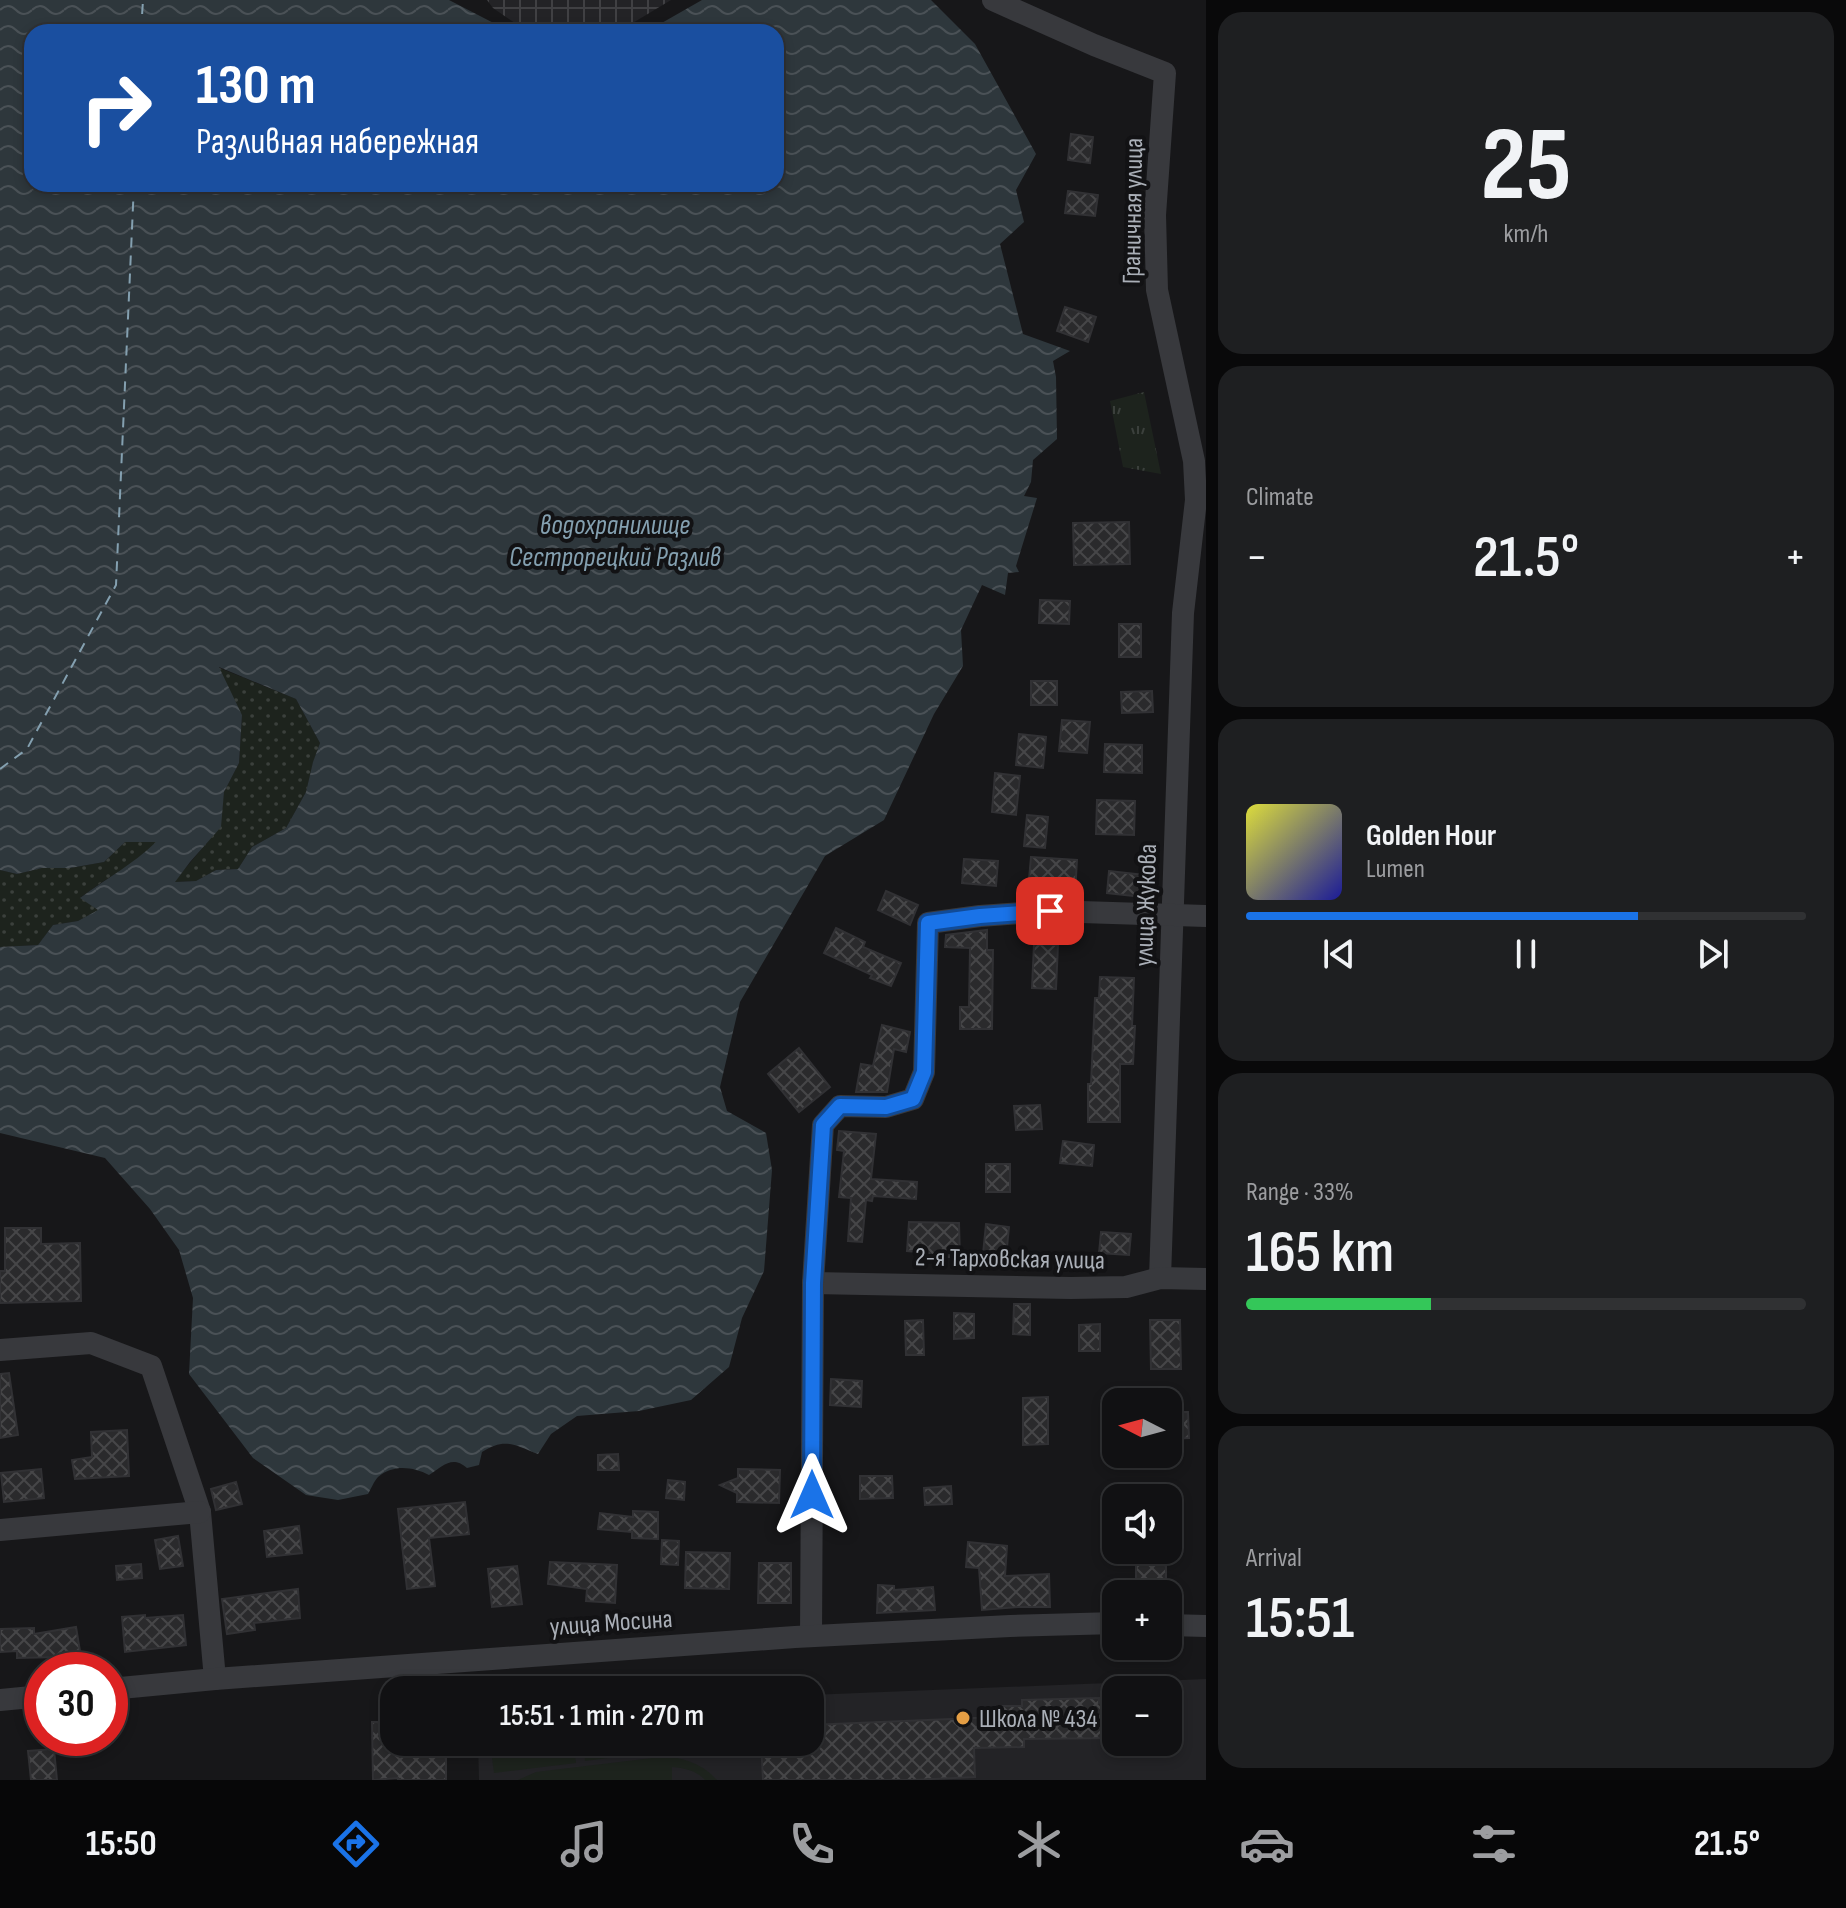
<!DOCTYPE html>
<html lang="en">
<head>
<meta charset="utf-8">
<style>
	:root { --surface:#111113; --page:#1e1f21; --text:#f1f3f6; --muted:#9c9da0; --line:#303133; --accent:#1a73e8 }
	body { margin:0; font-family:"Sofia Sans Condensed",sans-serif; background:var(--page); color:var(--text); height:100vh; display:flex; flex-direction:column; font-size:30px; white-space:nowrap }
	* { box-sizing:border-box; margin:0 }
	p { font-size:26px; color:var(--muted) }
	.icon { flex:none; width:44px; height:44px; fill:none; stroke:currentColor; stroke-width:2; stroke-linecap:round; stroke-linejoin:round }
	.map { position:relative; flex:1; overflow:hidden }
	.side { display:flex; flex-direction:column; gap:12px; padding:12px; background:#09090a; width:640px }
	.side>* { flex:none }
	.banner { position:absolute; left:24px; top:24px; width:760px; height:168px; border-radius:24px; box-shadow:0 4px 12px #0003,0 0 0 2px var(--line); background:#1a4fa0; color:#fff; overflow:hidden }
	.needle { width:52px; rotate:276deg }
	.fabs { position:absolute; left:1102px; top:1388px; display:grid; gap:16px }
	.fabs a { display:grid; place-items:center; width:80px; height:80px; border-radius:16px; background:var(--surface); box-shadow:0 4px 12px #0003,0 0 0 2px var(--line); font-size:40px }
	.speed { position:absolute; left:24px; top:1652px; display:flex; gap:16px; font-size:40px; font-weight:700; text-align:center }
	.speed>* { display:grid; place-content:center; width:104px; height:104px; border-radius:50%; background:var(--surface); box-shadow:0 4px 12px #0003,0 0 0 2px var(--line); line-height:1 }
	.speed .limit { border:12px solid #d22; background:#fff; color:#111 }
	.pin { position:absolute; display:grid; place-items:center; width:68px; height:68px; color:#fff; margin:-34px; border-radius:16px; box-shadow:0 4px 12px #0006 }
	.me { position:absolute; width:88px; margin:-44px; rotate:0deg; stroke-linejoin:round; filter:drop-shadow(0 0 6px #0008) }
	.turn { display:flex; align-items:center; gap:28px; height:168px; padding:0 40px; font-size:36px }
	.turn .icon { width:104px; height:104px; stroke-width:2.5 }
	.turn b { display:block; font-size:56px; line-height:68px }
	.big { font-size:60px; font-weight:600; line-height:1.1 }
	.side .card { flex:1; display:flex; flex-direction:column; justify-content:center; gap:12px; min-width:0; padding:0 28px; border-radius:24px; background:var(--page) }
	.side .dial { align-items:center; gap:0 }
	.dial b { font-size:104px; line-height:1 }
	.song { display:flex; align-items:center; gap:24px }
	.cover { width:96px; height:96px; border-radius:12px; background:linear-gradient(135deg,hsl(60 70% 55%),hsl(240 70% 35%)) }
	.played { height:8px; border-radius:4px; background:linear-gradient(90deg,var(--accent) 70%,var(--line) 70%) }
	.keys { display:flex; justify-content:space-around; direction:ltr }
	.heat { display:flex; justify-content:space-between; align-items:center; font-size:44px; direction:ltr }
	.charge { height:12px; border-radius:6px; background:linear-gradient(90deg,#34c759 33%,var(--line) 0) }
	.trip { position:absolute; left:380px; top:1676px; width:444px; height:80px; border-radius:24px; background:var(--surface); box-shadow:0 4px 12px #0003,0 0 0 2px var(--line); font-weight:600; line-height:80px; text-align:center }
	.tab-bar { display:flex; height:128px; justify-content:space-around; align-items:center; background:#070708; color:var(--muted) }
	.tab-bar .icon { width:56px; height:56px }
	.tab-bar .current { color:var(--accent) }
	.tab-bar b { font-size:36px; color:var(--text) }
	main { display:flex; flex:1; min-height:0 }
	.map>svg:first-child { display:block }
	.built { fill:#232326; fill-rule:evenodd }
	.industrial { fill:url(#industrial-grid) }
	.grass { fill:url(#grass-dots) }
	.park { fill:url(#park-tufts) }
	.pitch { fill:#1d231d }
	.water { fill:url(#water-waves); fill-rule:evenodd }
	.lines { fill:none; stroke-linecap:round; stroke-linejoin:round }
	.ferry { stroke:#84a0b0; stroke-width:2; stroke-dasharray:10 8; stroke-linecap:butt }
	.building { fill:url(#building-cross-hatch); stroke:#313134; stroke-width:2 }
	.minor { stroke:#38393d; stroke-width:22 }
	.route-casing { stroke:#114b97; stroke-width:20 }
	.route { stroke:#1a73e8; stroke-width:14 }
	.poi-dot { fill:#e49e44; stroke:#121214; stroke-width:3 }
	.labels { text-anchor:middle; stroke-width:8; stroke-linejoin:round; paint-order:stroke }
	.street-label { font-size:26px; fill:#aaafb7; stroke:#121214 }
	.poi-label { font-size:26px; fill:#aaafb7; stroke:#121214; text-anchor:start }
	.water-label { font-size:28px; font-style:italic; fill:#84a0b0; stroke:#121214 }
</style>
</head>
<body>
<main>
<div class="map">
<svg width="1206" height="1780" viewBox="0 0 1206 1780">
	<defs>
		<pattern id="industrial-grid" width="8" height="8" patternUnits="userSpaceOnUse" patternTransform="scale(2)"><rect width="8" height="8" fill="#232326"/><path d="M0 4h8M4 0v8" fill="none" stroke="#404043"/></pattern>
		<pattern id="grass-dots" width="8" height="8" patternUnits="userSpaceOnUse" patternTransform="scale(2)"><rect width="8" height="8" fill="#1d231d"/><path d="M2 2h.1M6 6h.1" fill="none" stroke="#3b403c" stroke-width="1.8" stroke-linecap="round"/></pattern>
		<pattern id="park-tufts" width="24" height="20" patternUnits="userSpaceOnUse" patternTransform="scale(2)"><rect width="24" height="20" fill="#1d231d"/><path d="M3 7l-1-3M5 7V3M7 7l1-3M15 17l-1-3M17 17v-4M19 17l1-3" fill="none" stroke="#3b403c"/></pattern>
		<pattern id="water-waves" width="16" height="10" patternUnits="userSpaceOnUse" patternTransform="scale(2)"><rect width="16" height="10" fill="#2e373c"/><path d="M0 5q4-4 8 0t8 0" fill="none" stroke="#4a5156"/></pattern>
		<pattern id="building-cross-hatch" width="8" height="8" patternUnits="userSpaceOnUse" patternTransform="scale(2)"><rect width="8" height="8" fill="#2a2a2c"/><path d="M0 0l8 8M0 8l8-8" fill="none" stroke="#464648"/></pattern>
	</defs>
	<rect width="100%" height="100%" fill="#171719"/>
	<path class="built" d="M1206,1679V1780H479L478,1742H810V1695ZM1116,1690H1168V1742H1116Z"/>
	<path class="industrial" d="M487,0H671L626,27L582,32H528L493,8Z"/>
	<g class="grass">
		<path d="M217,667L296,699L320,743L313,763L306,792L286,828L252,847L238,869L216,870L196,881L174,882L220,827L224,792L239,763L242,715Z"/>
		<path d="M125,842H157L129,866L102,882L81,897L99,910L78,921L53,925L38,945L0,947V870L17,874L42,868H70L104,862Z"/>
	</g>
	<path class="park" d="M1144,392L1161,474L1123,467L1110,401Z"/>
	<g class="pitch">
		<path d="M490,1742H574L576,1763L494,1773Z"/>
		<path d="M583,1742H647L648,1753L585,1761Z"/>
		<path d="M669,1756C690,1761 702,1764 717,1780H705C696,1770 684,1768 672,1767V1780H518L536,1772Z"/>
	</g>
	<path class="water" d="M0,0H449L511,32H32V184H776V32H646L702,0H931L975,44L1036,154L1016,190L1024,222L1000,244L1023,334L1070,351L1053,361L1056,377L1057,439L1033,460L1031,482L1024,496L1037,498L1016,566L1019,572L1008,573L1005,595L982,585L961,630L963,666L934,714L884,820L825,856L740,1002L720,1087L727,1111L766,1133L772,1170L764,1271L742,1318L729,1367L691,1400L639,1411L577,1416L551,1434L538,1454C514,1445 505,1437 482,1452L479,1465L467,1468C452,1455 443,1466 429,1475C413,1467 394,1464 378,1477C374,1481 371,1489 368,1494L338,1500L306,1495L253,1458L189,1374L193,1298L179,1250L150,1209L105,1158L0,1133V947L38,945L53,925L78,921L98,910L80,898C107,878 132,865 156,842H125L104,862L70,868H42L17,874L0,870ZM219,667L296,699L320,743L313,762L306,792L286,828L252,847L238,869L216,870L196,881L175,882L190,862L221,827L224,792L239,763L242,715Z"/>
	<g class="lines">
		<g class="ferry">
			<path d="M141,32L143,0"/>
			<path d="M0,769L27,749L116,585L134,184"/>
		</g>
	</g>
	<g class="building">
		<path d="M1071,134L1093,137L1090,163L1068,160Z"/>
		<path d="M1068,191L1098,195L1095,216L1065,213Z"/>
		<path d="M1065,307L1096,317L1088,342L1057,331Z"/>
		<path d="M1129,522L1130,564L1074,565L1073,523Z"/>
		<path d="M1040,600L1070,601L1069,624L1039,623Z"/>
		<rect x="1119" y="624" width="22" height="33"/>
		<rect x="1031" y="681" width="26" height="24"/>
		<path d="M1152,691L1153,712L1122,713L1121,692Z"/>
		<path d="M1062,720L1090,722L1087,753L1059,751Z"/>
		<path d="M1019,734L1046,737L1043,768L1016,765Z"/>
		<path d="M1105,744L1142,745V773L1104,772Z"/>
		<path d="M995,773L1020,776L1016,815L992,812Z"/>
		<path d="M1097,800L1135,801L1134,835L1096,834Z"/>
		<path d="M1027,815L1048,817L1045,848L1024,846Z"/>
		<path d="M1031,857L1077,860L1075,894L1028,890Z"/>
		<path d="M964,859L998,861L996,886L962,883Z"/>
		<path d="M1109,871L1144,875L1142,897L1107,893Z"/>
		<path d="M886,891L918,905L910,925L878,910Z"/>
		<path d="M836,928L865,942L863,947L901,963L891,986L870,978L872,975L824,953Z"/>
		<path d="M987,930V950H993L992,1029H960V1007H969L970,948L945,947L946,935Z"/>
		<path d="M1034,944L1058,945L1056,989L1032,988Z"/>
		<path d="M1100,977L1134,978L1132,1026H1135L1133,1064H1120V1122H1088V1084H1091L1095,998H1099Z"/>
		<path d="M882,1025L910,1032L906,1052L894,1049L887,1092H856L861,1064L873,1066Z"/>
		<path d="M799,1048L830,1087L799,1112L768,1074Z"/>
		<path d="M1040,1105L1042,1129L1016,1130L1014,1106Z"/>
		<path d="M839,1131L876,1134L871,1179L917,1182L916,1199L873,1196L872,1201L866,1200L862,1242L848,1241L851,1198L839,1197L844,1151L837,1150Z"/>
		<path d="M1063,1141L1094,1145L1092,1166L1060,1163Z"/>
		<rect x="986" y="1164" width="24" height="28"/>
		<path d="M909,1222L959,1223L960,1257H929V1253L907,1251Z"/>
		<path d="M986,1224L1009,1227L1006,1257L983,1254Z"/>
		<path d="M5,1228H41V1244L80,1243L81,1301L0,1303V1271H5Z"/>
		<path d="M1101,1232L1131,1234L1129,1255L1099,1253Z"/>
		<path d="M1014,1304H1030V1335L1013,1334Z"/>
		<path d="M954,1313L974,1314V1338L954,1339Z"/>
		<path d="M923,1320L924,1355H906L905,1321Z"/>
		<path d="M1150,1320H1180L1181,1369H1151Z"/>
		<path d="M1100,1324V1351H1079V1325Z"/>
		<path d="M9,1373L18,1435L0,1438V1374Z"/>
		<path d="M831,1379L862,1381L861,1407L830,1405Z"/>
		<path d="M1048,1397V1444L1023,1445V1398Z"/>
		<path d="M1168,1412H1188L1189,1438L1168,1439Z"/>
		<path d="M127,1430L129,1476L75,1479L72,1460L92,1457L91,1432Z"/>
		<path d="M618,1454L619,1470H598V1455Z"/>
		<path d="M41,1469L44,1498L4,1502L1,1473Z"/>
		<path d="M738,1469L780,1470L779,1503L737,1502V1493L720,1485L738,1478Z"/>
		<path d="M860,1476H892L893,1498L860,1499Z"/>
		<path d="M668,1480L685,1482L684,1500L666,1498Z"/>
		<path d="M236,1482L242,1504L216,1510L211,1489Z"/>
		<path d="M951,1486L952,1504L925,1505L924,1488Z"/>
		<path d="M465,1502L469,1534L429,1538L435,1586L407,1589L398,1509Z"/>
		<path d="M633,1511L658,1512V1539L632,1538V1532L598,1529L600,1513L633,1517Z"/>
		<path d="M299,1526L302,1553L267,1557L264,1531Z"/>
		<path d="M178,1536L183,1566L160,1569L155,1540Z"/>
		<path d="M662,1540L679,1541L678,1565L661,1564Z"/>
		<path d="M968,1542L1007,1546L1005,1576L1049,1574L1050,1607H1018L982,1610L979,1568L966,1567Z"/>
		<rect x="1136" y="1550" width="30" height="29"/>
		<path d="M686,1552L730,1553L729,1589L685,1588Z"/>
		<path d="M550,1562L617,1565L615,1603L586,1601L587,1589L548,1584Z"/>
		<path d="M759,1563H791V1603H758Z"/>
		<path d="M141,1564L142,1578L117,1580L116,1566Z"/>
		<path d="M517,1566L522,1604L492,1607L488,1569Z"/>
		<path d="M878,1585L894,1586V1590L933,1587L935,1610L877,1613Z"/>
		<path d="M298,1589L300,1618L254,1623L255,1630L227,1634L222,1599Z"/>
		<path d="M145,1615V1618L183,1615L186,1645L125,1652L122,1617Z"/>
		<path d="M76,1627L81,1657L60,1661L59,1657L17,1658V1651L0,1652V1629L34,1628V1634Z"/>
		<path d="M1099,1698V1703L1116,1702V1738L1024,1739V1747L974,1748L975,1777L911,1780H763L761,1742H810V1725L998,1717V1706H1022V1700Z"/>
		<path d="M372,1722H394V1742H446V1780H398V1778L373,1780Z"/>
		<path d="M54,1749L57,1780H31L28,1751Z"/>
	</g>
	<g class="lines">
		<g class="minor">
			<path d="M993,0L1094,45L1165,73L1155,215L1157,290L1194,461L1196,500L1183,613L1160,1278"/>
			<path d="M813,1283L1071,1288L1126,1287L1160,1278L1206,1279"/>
			<path d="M0,1350L91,1343L151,1366L200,1512L215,1679"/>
			<path d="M0,1530L200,1512"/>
			<path d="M1168,1625L1206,1626"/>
			<path d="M811,1636L813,1283L823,1125L840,1106L886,1107L913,1099L924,1072L928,923L980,916L1050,911L1206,916"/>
			<path d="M110,1689L215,1679L795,1637L1010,1626L1116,1623"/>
			<path d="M0,1700L42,1696"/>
		</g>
	</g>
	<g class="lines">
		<defs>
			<path id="route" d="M812,1495L813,1283L823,1125L840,1106L886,1107L913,1099L924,1072L928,923L980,916L1050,911"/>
		</defs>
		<use href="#route" class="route-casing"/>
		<use href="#route" class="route"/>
	</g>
	<circle class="poi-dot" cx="963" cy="1718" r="8"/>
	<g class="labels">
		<g class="street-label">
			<text transform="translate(1132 211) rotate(-89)" y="9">Граничная улица</text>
			<text transform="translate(1145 905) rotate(-88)" y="9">улица Жукова</text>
			<text transform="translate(1010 1258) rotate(1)" y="9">2-я Тарховская улица</text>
			<text transform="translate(611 1622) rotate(-4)" y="9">улица Мосина</text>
		</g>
		<g class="poi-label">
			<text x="979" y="1727">Школа № 434</text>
		</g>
		<g class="water-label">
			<text x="615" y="534">водохранилище<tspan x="615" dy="32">Сестрорецкий Разлив</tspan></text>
		</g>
	</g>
</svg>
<div class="fabs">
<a><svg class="needle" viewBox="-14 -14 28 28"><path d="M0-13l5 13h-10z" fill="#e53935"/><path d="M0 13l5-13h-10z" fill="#9c9da0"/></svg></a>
<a><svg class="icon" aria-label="sound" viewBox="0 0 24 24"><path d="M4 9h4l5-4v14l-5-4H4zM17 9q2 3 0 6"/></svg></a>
<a>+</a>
<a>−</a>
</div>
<div class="speed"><div class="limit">30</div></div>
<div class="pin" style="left:1050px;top:911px;background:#d93025"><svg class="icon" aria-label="arrive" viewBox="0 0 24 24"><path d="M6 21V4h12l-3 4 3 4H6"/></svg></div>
<svg class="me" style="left:812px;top:1495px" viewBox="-20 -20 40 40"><path d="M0-17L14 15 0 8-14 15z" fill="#1a73e8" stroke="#fff" stroke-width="4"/></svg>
<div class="trip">15:51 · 1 min · 270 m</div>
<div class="banner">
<div class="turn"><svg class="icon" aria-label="right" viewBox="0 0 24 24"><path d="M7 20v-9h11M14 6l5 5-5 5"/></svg><div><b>130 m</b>Разливная набережная</div></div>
</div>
</div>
<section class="side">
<div class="card dial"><b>25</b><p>km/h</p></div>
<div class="card"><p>Climate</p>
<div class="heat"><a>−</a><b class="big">21.5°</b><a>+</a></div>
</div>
<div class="card">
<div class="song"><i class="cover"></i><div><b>Golden Hour</b><p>Lumen</p></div></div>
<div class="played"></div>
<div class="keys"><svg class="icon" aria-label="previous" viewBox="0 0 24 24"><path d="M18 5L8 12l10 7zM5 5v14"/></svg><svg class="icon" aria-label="pause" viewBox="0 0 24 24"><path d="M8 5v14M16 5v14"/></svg><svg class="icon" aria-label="next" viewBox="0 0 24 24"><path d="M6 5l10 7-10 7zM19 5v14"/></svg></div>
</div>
<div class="card"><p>Range · 33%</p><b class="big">165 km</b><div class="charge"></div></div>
<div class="card"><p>Arrival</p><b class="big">15:51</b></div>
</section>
</main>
<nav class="tab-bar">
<b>15:50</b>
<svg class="icon current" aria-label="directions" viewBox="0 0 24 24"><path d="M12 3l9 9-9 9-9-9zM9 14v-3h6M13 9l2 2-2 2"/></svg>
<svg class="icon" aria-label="music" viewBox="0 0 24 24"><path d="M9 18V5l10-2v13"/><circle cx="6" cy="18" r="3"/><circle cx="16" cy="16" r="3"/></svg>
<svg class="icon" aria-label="phone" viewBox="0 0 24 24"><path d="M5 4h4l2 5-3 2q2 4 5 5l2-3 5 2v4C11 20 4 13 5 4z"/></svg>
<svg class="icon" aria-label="climate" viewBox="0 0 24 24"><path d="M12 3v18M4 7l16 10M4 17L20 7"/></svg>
<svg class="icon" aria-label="car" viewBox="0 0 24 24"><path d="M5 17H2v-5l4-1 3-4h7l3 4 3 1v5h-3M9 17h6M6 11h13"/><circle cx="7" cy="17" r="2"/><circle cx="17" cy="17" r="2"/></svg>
<svg class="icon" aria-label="filters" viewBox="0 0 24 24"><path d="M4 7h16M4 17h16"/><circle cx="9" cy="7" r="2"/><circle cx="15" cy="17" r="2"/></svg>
<b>21.5°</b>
</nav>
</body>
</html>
